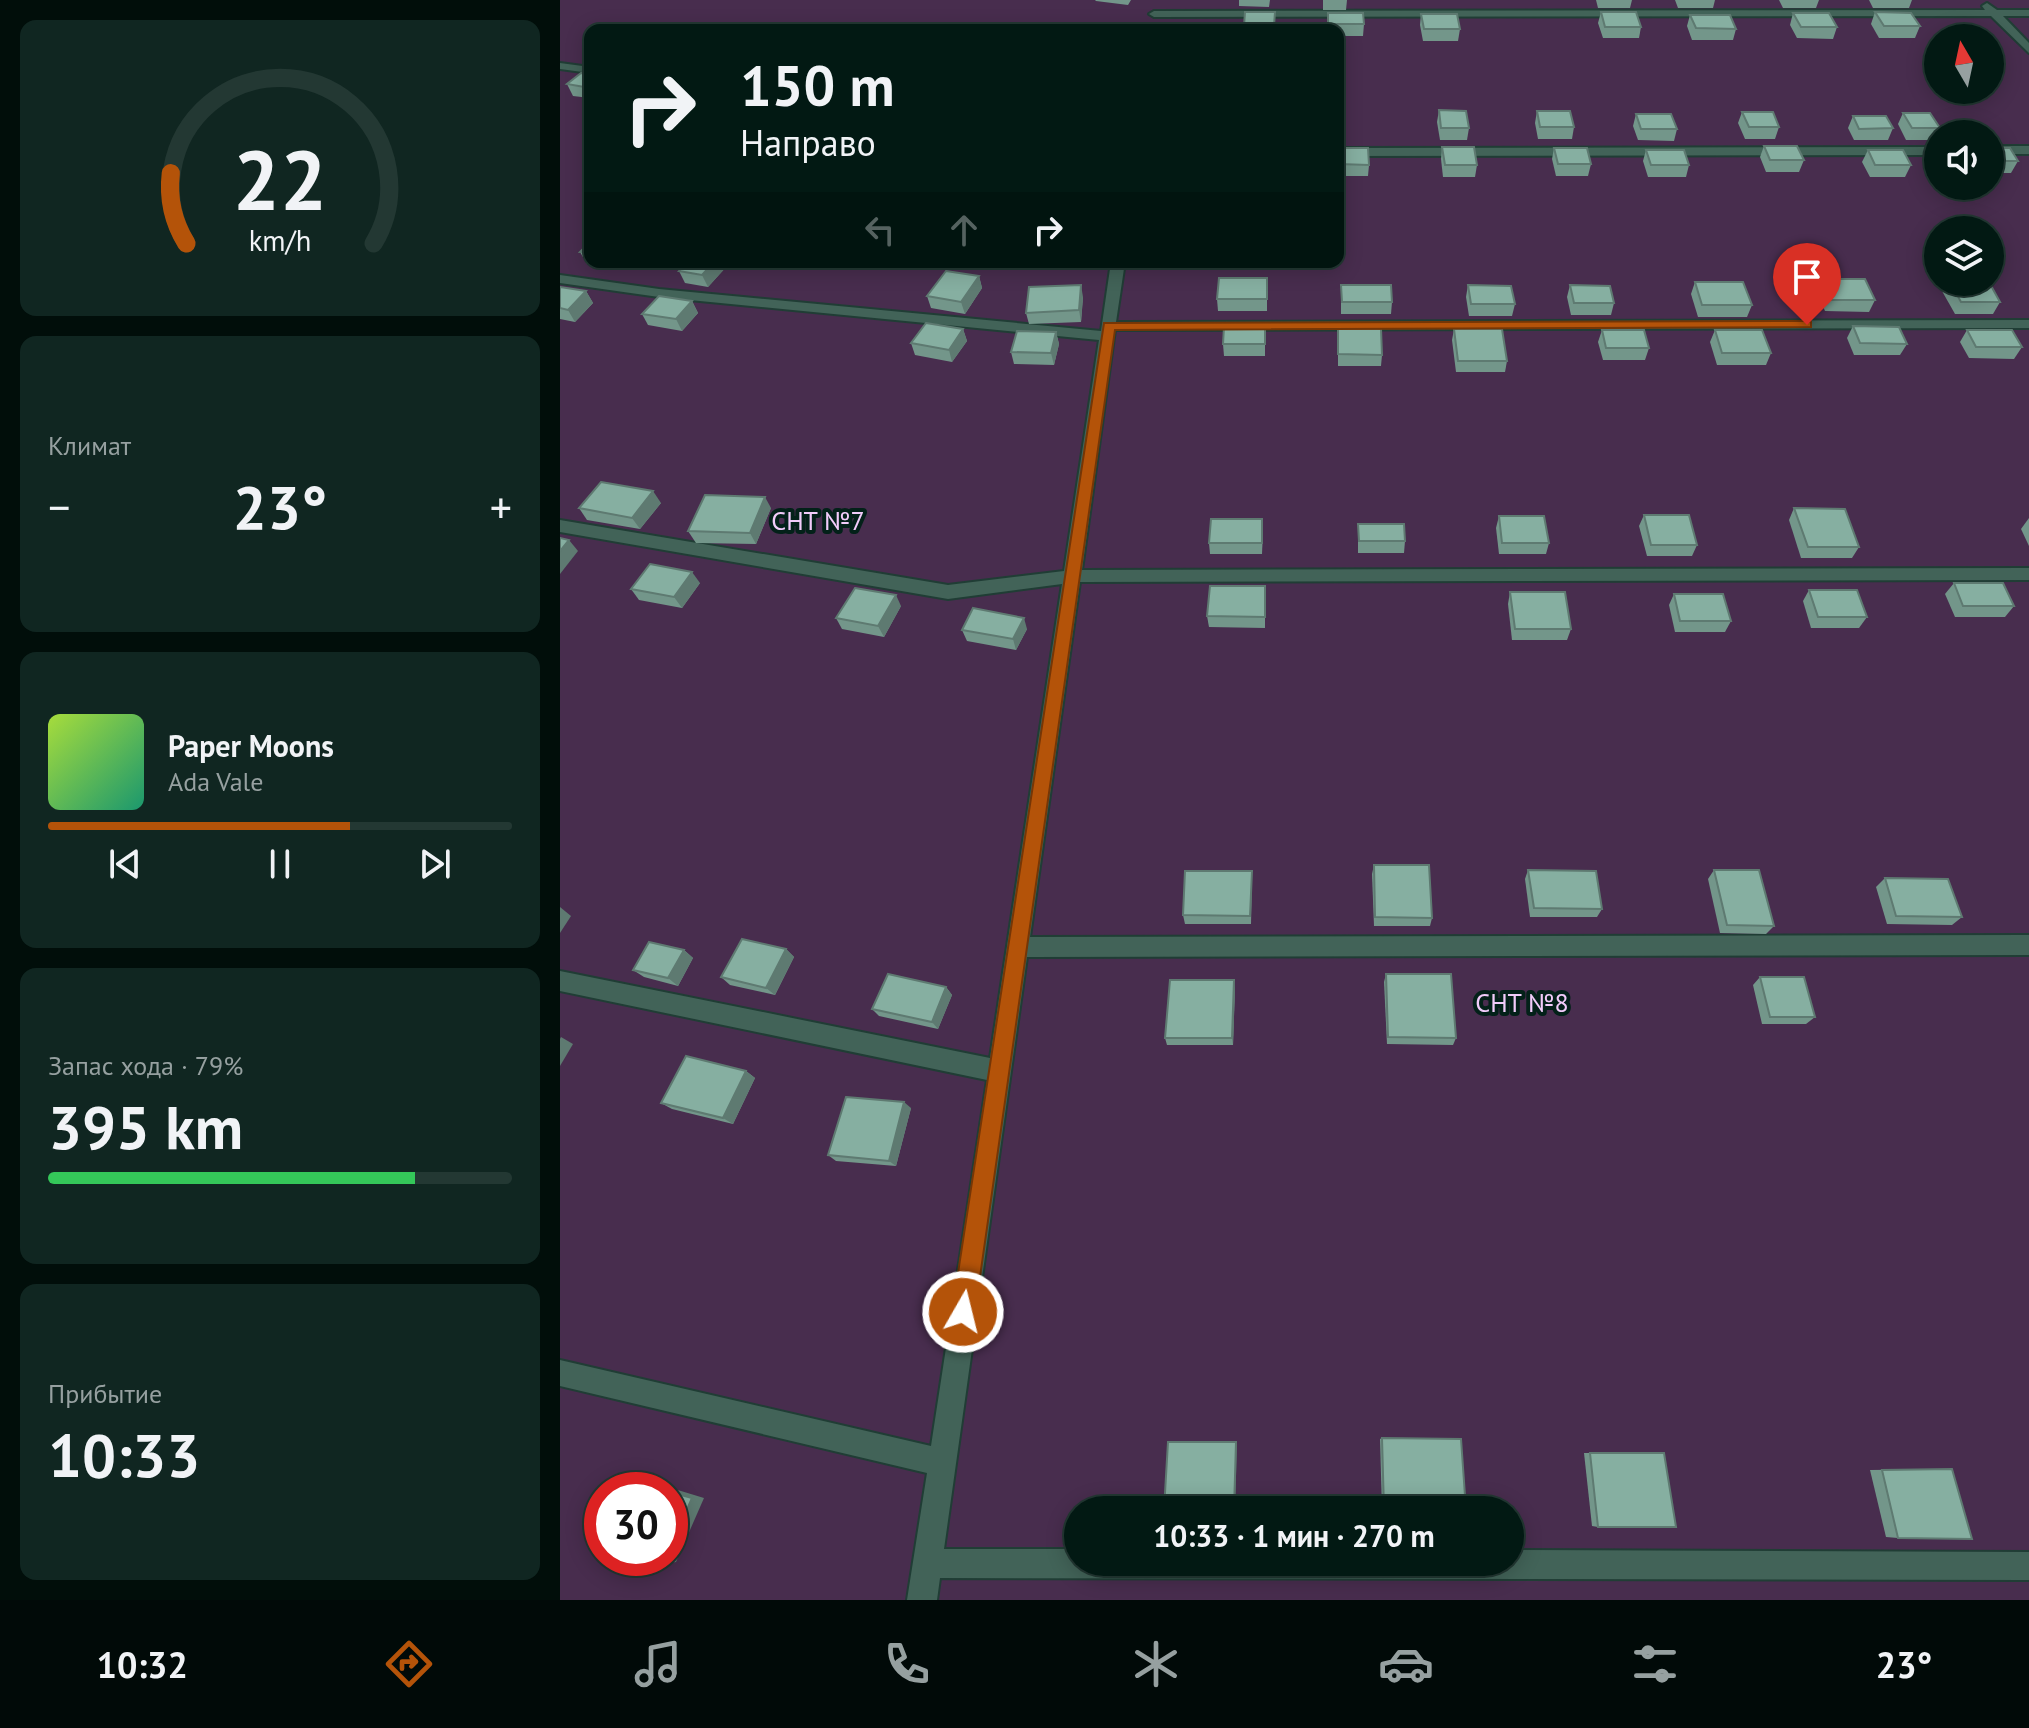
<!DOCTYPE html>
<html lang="ru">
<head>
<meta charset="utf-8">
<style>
	:root { --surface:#021913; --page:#102621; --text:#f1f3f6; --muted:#96a0a0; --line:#233833; --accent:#b45309 }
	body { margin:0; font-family:"PT Sans",sans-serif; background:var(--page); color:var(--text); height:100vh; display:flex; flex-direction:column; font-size:30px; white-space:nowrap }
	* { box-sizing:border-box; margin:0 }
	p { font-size:26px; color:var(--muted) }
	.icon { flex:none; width:44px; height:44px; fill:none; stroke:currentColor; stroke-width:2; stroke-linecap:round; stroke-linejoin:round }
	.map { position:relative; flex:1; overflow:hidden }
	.drawer { display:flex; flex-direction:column; gap:20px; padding:20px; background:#010e0a; width:560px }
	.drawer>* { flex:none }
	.hud { position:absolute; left:24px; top:24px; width:760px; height:244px; border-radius:16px; box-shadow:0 4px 20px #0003,0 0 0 2px var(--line); background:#021913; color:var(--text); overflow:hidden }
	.needle { width:52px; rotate:351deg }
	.fabs { position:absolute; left:1364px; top:24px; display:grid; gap:16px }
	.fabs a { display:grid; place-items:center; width:80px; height:80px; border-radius:50%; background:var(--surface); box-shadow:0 4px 20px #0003,0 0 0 2px var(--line); font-size:40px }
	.speed { position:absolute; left:24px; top:1472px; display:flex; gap:16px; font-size:40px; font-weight:700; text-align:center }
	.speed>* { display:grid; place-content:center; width:104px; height:104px; border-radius:50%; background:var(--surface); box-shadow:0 4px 20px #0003,0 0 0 2px var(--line); line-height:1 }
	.speed .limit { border:12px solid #d22; background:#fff; color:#111 }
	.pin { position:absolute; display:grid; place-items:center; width:68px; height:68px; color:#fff; margin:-82px -34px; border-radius:50% 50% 50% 0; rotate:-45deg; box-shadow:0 0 8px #0007 }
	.pin .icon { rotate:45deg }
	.me { position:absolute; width:88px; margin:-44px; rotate:8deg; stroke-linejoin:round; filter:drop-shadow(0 0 6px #0008) }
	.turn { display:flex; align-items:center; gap:28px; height:168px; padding:0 24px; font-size:36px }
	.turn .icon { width:104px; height:104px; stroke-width:2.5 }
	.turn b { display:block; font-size:56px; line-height:68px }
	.lanes { display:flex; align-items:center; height:76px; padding:0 24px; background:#0003; justify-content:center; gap:40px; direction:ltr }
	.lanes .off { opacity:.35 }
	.big { font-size:60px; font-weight:800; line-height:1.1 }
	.drawer .widget { flex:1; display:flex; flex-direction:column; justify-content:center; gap:12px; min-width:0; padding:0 28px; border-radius:16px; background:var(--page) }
	.drawer .dial { align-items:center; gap:0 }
	.dial svg { height:208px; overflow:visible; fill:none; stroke:var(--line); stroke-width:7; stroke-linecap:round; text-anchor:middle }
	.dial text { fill:var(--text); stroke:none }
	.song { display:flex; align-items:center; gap:24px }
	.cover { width:96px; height:96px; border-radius:12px; background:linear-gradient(135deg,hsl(80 70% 55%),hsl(160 70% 35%)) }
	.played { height:8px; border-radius:4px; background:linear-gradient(90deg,var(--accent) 65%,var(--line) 65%) }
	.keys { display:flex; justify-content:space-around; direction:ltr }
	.heat { display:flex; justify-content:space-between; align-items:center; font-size:44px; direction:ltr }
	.charge { height:12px; border-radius:6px; background:linear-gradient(90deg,#34c759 79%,var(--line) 0) }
	.trip { position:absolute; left:504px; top:1496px; width:460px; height:80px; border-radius:40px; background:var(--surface); box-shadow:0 4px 20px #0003,0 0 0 2px var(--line); font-weight:800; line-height:80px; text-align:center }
	.tab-bar { display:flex; height:128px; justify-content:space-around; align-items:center; background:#010a08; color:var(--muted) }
	.tab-bar .icon { width:56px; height:56px }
	.tab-bar .active { color:var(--accent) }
	.tab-bar b { font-size:36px; color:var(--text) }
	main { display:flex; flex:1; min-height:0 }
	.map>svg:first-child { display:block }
	.green { fill:#482d4e; fill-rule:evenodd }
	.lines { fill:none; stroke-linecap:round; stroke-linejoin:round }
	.minor-casing { stroke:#203d35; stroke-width:4 }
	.minor { fill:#426358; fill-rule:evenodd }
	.wall { fill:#73968a }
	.shaded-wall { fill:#5e7a71 }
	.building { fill:#86afa1; stroke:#5e7a71; stroke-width:2 }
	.route { fill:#b45309; stroke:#753606; stroke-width:2 }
	.labels { text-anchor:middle; stroke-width:8; stroke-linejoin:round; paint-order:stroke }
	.park-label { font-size:26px; fill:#f2ccfb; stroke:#032119 }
</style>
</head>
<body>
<main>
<section class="drawer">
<div class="widget dial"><svg viewBox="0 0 100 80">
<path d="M14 69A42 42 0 1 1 86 69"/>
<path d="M14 69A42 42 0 0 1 8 42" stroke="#b45309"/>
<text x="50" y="56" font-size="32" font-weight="700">22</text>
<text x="50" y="72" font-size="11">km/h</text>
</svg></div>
<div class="widget"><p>Климат</p>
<div class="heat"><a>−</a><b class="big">23°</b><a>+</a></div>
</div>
<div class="widget">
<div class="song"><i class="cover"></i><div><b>Paper Moons</b><p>Ada Vale</p></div></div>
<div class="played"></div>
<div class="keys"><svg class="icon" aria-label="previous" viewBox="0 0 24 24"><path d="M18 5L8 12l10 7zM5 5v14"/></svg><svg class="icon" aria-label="pause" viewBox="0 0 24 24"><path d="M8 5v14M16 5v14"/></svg><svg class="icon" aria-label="next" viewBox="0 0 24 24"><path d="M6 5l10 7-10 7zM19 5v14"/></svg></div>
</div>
<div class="widget"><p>Запас хода · 79%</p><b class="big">395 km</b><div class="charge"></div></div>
<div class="widget"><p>Прибытие</p><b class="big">10:33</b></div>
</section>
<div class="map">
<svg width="1469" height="1600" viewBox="0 0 1469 1600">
	<rect width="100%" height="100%" fill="#032119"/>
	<path class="green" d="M0,0H1469V1600H0ZM30,30H778V262H30ZM1378,38H1430V90H1378ZM1378,134H1430V186H1378ZM1378,230H1430V282H1378ZM42,1490H110V1558H42ZM518,1510H950V1562H518Z"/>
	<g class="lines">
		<defs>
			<g id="minor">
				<path d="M1427,3L1437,10H1469V16H1443L1469,43V53L1431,16L594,17L589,14L594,11L1425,10L1422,6Z"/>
				<path d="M0,63L30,67V73L0,69Z"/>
				<rect x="1430" y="146" width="39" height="8"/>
				<path d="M1378,147V155L778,156V148Z"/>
				<path d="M551,262H565L556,322L1469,320V328L555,330L522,570L1469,568V580L520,582L470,937L1469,935V955L467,957L384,1549H518V1562H950V1550L1469,1552V1580L380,1578L377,1600H347L367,1473L0,1386V1360L371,1446L427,1080L0,991V971L430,1058L502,584L388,599L0,532V520L388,585L504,571L539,340L99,297L0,283V275L99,289L541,331Z"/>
			</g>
		</defs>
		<use href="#minor" class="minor-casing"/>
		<use href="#minor" class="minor"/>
	</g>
	<g class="wall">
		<path d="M535,0H571L568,5L536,1Z"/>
		<path d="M679,0H710L709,7L679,6Z"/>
		<path d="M763,0H787L786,10H763Z"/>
		<path d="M1036,0H1072L1070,8H1038Z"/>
		<path d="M1115,0H1155L1153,8H1118Z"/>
		<path d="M1219,0H1259L1256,8H1223Z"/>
		<path d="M1309,0H1352L1349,8H1313Z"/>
		<path d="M685,12H715V30H684Z"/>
		<path d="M1041,12L1081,27L1079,38H1043L1038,23Z"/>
		<path d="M1315,12L1360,26L1355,38H1319L1311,24Z"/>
		<path d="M768,13L804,24L803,36H778V30H767Z"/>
		<path d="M1233,13L1277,27L1273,39L1237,38L1230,25Z"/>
		<path d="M861,14L900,29L898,41H863L860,25Z"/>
		<path d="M1130,15L1176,29L1173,40H1132L1127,26Z"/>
		<path d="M30,74V98L13,96L7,84Z"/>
		<path d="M879,110L909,128L907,140H880L877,122Z"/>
		<path d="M977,111L1014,127L1012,139H978L975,123Z"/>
		<path d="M1182,112L1219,127L1215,139H1185L1178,123Z"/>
		<path d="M1343,113L1380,128L1374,140H1346L1338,124Z"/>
		<path d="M1076,114L1117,129L1114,141L1078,140L1073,126Z"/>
		<path d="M1293,116L1333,128L1328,140H1294L1288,128Z"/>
		<path d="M1204,146L1244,160L1239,172H1206L1200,157Z"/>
		<path d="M882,147L917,165L915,177H883L881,159Z"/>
		<path d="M778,148L809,165L808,176H778Z"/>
		<path d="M994,148L1031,164L1028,176H996L992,159Z"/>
		<path d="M1430,148L1458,161L1451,173H1430Z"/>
		<path d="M1086,150L1129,165L1126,177H1088L1083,161Z"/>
		<path d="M1308,150L1351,165L1345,177H1310L1302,162Z"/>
		<path d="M30,242V262H63L57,269L27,264L20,252Z"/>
		<path d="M128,262H165L167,266L148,287L125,283L119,271Z"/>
		<path d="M419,276L422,288L405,314L371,308L367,296Z"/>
		<path d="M1261,279L1315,300L1309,312L1265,311L1256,291Z"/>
		<path d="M1135,282L1192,305L1187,317H1138L1131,294Z"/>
		<path d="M1387,282H1429L1440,302L1433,314H1395L1382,291Z"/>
		<path d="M781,285L832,302L831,314H781Z"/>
		<path d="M908,285L955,304L952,316H909L906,297Z"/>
		<path d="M1010,285L1054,303L1051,315H1011L1007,297Z"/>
		<path d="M0,287L26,291L33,303L15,322L0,319Z"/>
		<path d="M707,290V311H658L657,299Z"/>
		<path d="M523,297L521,322L469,324L466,313Z"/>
		<path d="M132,301L138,313L122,331L88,325L82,314Z"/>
		<path d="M1293,326L1347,344L1340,355H1294L1287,338Z"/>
		<path d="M403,329L407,341L392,362L355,355L351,343Z"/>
		<path d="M778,329L822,355L821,366H778Z"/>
		<path d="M894,329L947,361L945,372H896L892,340Z"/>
		<path d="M1042,330L1089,348L1085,360H1043L1038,342Z"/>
		<path d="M1155,330L1211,353L1206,365H1157L1150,342Z"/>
		<path d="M1407,330L1462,347L1454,359L1409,358L1400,342Z"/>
		<path d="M496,332L499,344L494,365L454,364L451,352Z"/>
		<path d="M705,340V356H664L663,344Z"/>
		<path d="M101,503L80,529L27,520L19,508Z"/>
		<path d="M211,508L196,544L136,543L128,531Z"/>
		<path d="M1234,508L1299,547L1292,558H1241L1229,520Z"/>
		<path d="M1084,515L1137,545L1132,556H1087L1079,526Z"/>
		<path d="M939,516L989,543L986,554H939L936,528Z"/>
		<path d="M1469,518V546L1461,529Z"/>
		<path d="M798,524L845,541L844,553H798Z"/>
		<path d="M703,531L702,554H650L649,543Z"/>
		<path d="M140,583L122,608L79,600L71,589Z"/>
		<path d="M1394,583L1454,606L1445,617H1395L1385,594Z"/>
		<path d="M705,586V628L649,627L647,616Z"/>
		<path d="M1249,590L1307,617L1299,628H1251L1243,601Z"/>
		<path d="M950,592L1011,629L1007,640H952L948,604Z"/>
		<path d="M1114,594L1171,621L1165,632H1115L1109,605Z"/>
		<path d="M341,606L324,637L282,629L276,618Z"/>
		<path d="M467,629L456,650L407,641L402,630Z"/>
		<path d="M814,865L872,918L870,926H814L812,874Z"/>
		<path d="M968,870L1042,909L1037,917H970L965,879Z"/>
		<path d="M1154,870L1214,926L1206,934L1160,933L1148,879Z"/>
		<path d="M1325,878L1402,917L1392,925L1327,924L1316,887Z"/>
		<path d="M692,880L691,924H625L623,915Z"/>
		<path d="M226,949L234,957L215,995L170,985L161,977Z"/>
		<path d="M124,950L133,958L118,986L84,977L73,970Z"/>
		<path d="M826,974L896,1038L893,1045L827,1044L824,982Z"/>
		<path d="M1200,977L1255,1017L1246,1024H1202L1193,985Z"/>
		<path d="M386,987L392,995L378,1029L319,1016L312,1009Z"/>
		<path d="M675,988L673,1045H607L605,1038Z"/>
		<path d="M186,1071L195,1078L173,1124L112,1109L101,1103Z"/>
		<path d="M351,1108L336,1166L276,1161L268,1155Z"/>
		<path d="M822,1438L906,1510H822L820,1439Z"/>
		<path d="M1024,1453H1104L1038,1527L1032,1526Z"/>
		<path d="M1392,1469L1338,1538L1326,1537L1310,1470Z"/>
	</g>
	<g class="shaded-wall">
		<path d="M53,262H63L57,269Z"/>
		<path d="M154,262H165L167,266L148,287L142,275Z"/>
		<path d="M419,276L422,288L405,314L401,302Z"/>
		<path d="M521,285L523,297L521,322L519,310Z"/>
		<path d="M26,291L33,303L15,322L8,310Z"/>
		<path d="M132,301L138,313L122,331L116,319Z"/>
		<path d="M403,329L407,341L392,362L389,350Z"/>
		<path d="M496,332L499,344L494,365L491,353Z"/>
		<path d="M93,491L101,503L80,529L72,518Z"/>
		<path d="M205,497L211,508L196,544L190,533Z"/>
		<path d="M9,540L18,551L0,574V551Z"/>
		<path d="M132,572L140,583L122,608L114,597Z"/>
		<path d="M336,595L341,606L324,637L318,626Z"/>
		<path d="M464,618L467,629L456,650L453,639Z"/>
		<path d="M0,907L11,916L0,933Z"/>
		<path d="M226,949L234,957L215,995L206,988Z"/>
		<path d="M124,950L133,958L118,986L108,978Z"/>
		<path d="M674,980L675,988L673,1045L672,1038Z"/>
		<path d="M386,987L392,995L378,1029L372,1022Z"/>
		<path d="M1,1037L13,1044L0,1066V1039Z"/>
		<path d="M186,1071L195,1078L173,1124L163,1118Z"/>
		<path d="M344,1102L351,1108L336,1166L329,1161Z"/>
		<path d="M676,1442L677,1443L675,1510H674Z"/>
		<path d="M62,1477H75L144,1498L116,1562L103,1564L106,1558H110V1490H105Z"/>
	</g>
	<g class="building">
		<path d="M685,12H715L714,26H684Z"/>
		<path d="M1041,12H1076L1081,27H1045Z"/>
		<path d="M1315,12L1351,13L1360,26H1324Z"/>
		<path d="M768,13H803L804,24H768Z"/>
		<path d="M1233,13H1269L1277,27H1241Z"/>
		<path d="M861,14H897L900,29H864Z"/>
		<path d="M1130,15H1170L1176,29L1136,28Z"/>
		<path d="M21,73L30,74V88L7,84Z"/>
		<path d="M879,110L906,111L909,128H881Z"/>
		<path d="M977,111H1010L1014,127H980Z"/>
		<path d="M1182,112H1213L1219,127H1189Z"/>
		<path d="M1343,113H1370L1380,128H1352Z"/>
		<path d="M1076,114H1111L1117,129H1081Z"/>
		<path d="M1293,116H1326L1333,128L1299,129Z"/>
		<path d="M1204,146H1237L1244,160H1210Z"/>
		<path d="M882,147H914L917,165H885Z"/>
		<path d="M778,148H808L809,165L778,164Z"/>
		<path d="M994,148H1027L1031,164H998Z"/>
		<path d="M1430,148H1450L1458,161H1430Z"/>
		<path d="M1086,150H1124L1129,165H1091Z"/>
		<path d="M1308,150H1343L1351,165H1315Z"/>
		<path d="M30,242V253L20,252Z"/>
		<path d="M128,262H154L142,275L119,271Z"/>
		<path d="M386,271L419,276L401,302L367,296Z"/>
		<path d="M659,278H707V299H657Z"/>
		<path d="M1261,279H1305L1315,300H1270Z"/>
		<path d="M1135,282H1183L1192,305H1142Z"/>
		<path d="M1390,282H1429L1440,302H1401Z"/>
		<path d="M521,285L519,310L466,313L469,287Z"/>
		<path d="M781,285H831L832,302H782Z"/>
		<path d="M908,285L951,286L955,304H911Z"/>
		<path d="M1010,285L1050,286L1054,303H1014Z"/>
		<path d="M0,287L26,291L8,310L0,308Z"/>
		<path d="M99,296L132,301L116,319L82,314Z"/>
		<path d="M366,323L403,329L389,350L351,343Z"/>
		<path d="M1293,326L1339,327L1347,344L1300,343Z"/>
		<path d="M664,327L705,328V344H663Z"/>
		<path d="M778,329H821L822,355L778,354Z"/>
		<path d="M894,329H942L947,361H898Z"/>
		<path d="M1042,330H1084L1089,348H1046Z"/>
		<path d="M1155,330H1202L1211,353H1162Z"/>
		<path d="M1407,330H1452L1462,347H1416Z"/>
		<path d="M457,331L496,332L491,353L451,352Z"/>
		<path d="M41,482L93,491L72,518L19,508Z"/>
		<path d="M145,495L205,497L190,533L128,531Z"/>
		<path d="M1234,508L1285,509L1299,547H1248Z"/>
		<path d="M1084,515H1129L1137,545H1091Z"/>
		<path d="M939,516H984L989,543H942Z"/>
		<path d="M651,519H702V543H649Z"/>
		<path d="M798,524H844L845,541H799Z"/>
		<path d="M0,538L9,540L0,551Z"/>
		<path d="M90,564L132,572L114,597L71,589Z"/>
		<path d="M1394,583H1443L1454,606H1403Z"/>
		<path d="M650,586H705V617L647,616Z"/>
		<path d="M295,588L336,595L318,626L276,618Z"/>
		<path d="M1249,590H1297L1307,617H1258Z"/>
		<path d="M950,592H1005L1011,629H955Z"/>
		<path d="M1114,594H1163L1171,621H1120Z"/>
		<path d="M413,608L464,618L453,639L402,630Z"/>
		<path d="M814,865H869L872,918L815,917Z"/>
		<path d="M968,870L1036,871L1042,909L974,908Z"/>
		<path d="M1154,870H1199L1214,926L1167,925Z"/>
		<path d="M625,871H692L690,916L623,915Z"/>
		<path d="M1325,878L1388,879L1402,917L1336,916Z"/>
		<path d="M182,939L226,949L206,988L161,977Z"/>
		<path d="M89,942L124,950L108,978L73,970Z"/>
		<path d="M328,974L386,987L372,1022L312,1009Z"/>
		<path d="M826,974H891L896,1038L828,1037Z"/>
		<path d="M1200,977H1244L1255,1017H1210Z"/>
		<path d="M610,980H674L672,1038H605Z"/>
		<path d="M126,1056L186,1071L163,1118L101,1103Z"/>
		<path d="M286,1097L344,1102L329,1161L268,1155Z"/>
		<path d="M822,1438L901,1439L906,1510H824Z"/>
		<path d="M608,1442H676L674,1510H604Z"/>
		<path d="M1030,1453H1104L1116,1527H1038Z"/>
		<path d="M1392,1469L1412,1539L1338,1538L1322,1470Z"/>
		<path d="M62,1477L105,1490H56Z"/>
		<path d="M110,1492L132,1498L110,1548Z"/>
		<path d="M42,1519V1547L30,1543Z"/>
		<path d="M82,1558H106L103,1564Z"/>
	</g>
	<path class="route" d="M1247,321L1251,322V327L555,330L415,1312L412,1320L403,1324L395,1320L392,1312L544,323Z"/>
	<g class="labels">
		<g class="park-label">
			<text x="258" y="530">СНТ №7</text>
			<text x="962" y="1012">СНТ №8</text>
		</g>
	</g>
</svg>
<div class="fabs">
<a><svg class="needle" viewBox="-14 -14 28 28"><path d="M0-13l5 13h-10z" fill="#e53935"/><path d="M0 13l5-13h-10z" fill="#96a0a0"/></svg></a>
<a><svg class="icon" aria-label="sound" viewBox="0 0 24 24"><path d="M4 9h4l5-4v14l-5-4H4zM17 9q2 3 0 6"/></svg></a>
<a><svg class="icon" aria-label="layers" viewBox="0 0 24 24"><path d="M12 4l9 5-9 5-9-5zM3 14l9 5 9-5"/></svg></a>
</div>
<div class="speed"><div class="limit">30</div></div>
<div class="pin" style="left:1247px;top:325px;background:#d93025"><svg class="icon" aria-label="arrive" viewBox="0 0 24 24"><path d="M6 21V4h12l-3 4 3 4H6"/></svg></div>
<svg class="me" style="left:403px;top:1312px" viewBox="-20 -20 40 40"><circle r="17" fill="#b45309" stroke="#fff" stroke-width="3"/><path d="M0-11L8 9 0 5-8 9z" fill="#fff"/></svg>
<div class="trip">10:33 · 1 мин · 270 m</div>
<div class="hud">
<div class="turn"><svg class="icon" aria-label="right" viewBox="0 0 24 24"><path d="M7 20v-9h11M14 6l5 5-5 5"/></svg><div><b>150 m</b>Направо</div></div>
<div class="lanes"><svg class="icon off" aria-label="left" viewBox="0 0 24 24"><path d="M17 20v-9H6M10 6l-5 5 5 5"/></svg><svg class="icon off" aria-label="ahead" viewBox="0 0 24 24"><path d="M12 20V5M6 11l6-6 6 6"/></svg><svg class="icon" aria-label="right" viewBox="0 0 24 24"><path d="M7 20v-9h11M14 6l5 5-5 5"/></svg></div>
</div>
</div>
</main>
<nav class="tab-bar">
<b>10:32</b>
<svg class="icon active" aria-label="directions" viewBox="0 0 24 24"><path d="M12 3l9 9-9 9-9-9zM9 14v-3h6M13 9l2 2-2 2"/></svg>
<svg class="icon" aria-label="music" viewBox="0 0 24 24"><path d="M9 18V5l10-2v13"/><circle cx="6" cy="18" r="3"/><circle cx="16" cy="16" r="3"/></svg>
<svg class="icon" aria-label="phone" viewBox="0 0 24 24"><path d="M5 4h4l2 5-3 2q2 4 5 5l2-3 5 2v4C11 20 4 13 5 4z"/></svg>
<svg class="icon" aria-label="climate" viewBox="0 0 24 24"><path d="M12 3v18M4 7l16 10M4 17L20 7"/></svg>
<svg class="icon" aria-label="car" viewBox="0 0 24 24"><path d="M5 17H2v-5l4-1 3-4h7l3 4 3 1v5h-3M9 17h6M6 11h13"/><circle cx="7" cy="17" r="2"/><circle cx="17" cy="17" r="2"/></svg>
<svg class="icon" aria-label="filters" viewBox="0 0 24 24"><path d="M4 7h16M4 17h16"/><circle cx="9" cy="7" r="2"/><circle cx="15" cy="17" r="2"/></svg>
<b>23°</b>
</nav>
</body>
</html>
